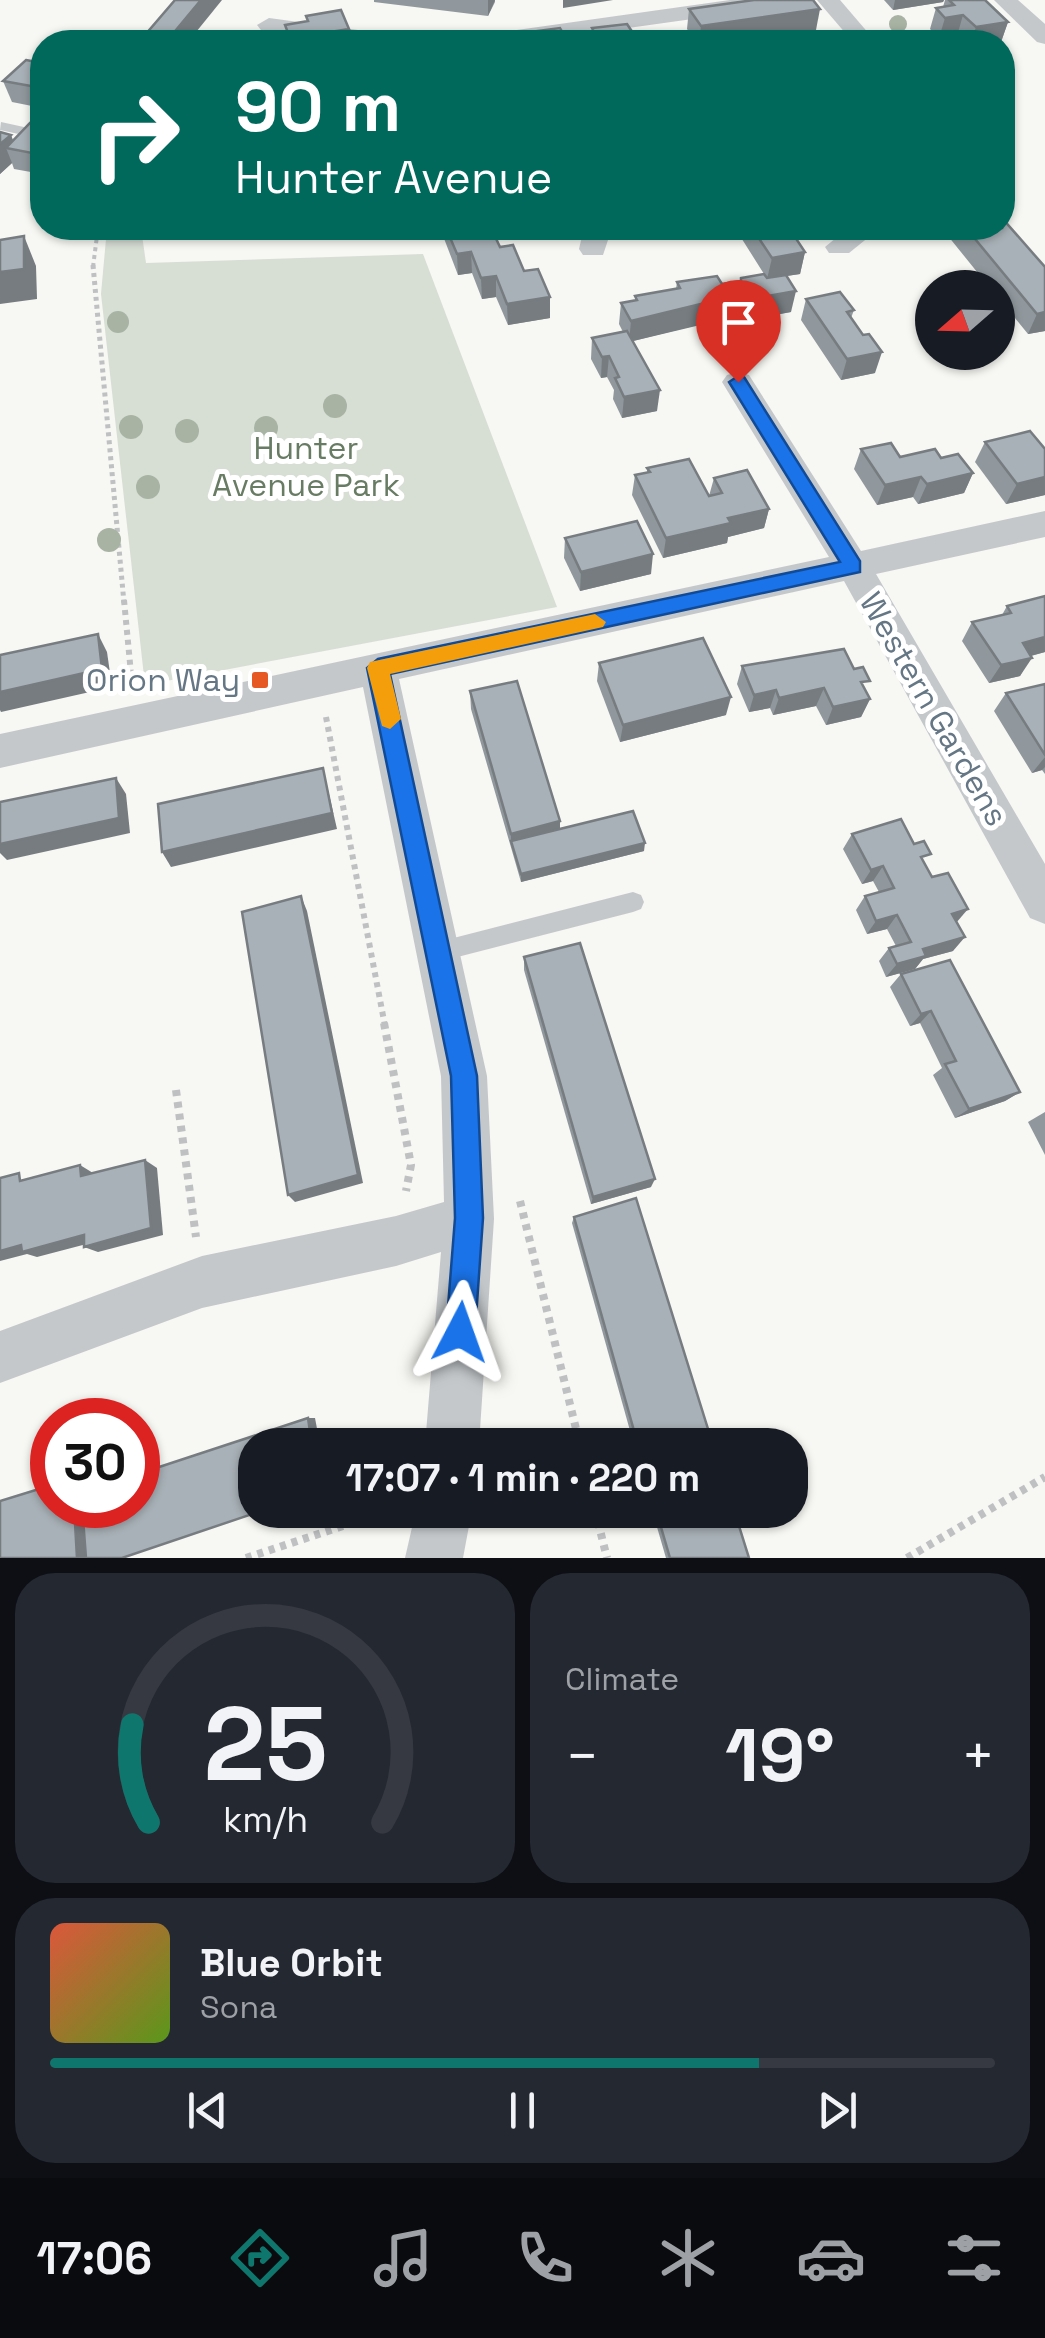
<!DOCTYPE html>
<html lang="en">
<head>
<meta charset="utf-8">
<style>
	:root { --surface:#171b24; --page:#242831; --text:#f1f3f6; --muted:#9ea1a6; --line:#363941; --accent:#0f766e }
	body { margin:0; font-family:"Space Grotesk",sans-serif; background:var(--page); color:var(--text); height:100vh; display:flex; flex-direction:column; font-size:38px; white-space:nowrap }
	* { box-sizing:border-box; margin:0 }
	p { font-size:32px; color:var(--muted) }
	.icon { flex:none; width:55px; height:55px; fill:none; stroke:currentColor; stroke-width:2; stroke-linecap:round; stroke-linejoin:round }
	.map { position:relative; height:1558px; overflow:hidden }
	.panel { display:flex; flex-direction:column; gap:15px; padding:15px; background:#0d0f14; flex:1 }
	.panel>* { flex:none }
	.guide { position:absolute; left:30px; top:30px; width:985px; height:210px; border-radius:40px; box-shadow:0 2px 8px #0004; background:#00695c; color:#fff; overflow:hidden }
	.needle { width:65px; rotate:250deg }
	.fabs { position:absolute; left:915px; top:270px; display:grid; gap:20px }
	.fabs a { display:grid; place-items:center; width:100px; height:100px; border-radius:50%; background:var(--surface); box-shadow:0 2px 8px #0004; font-size:50px }
	.speed { position:absolute; left:30px; top:1398px; display:flex; gap:20px; font-size:50px; font-weight:700; text-align:center }
	.speed>* { display:grid; place-content:center; width:130px; height:130px; border-radius:50%; background:var(--surface); box-shadow:0 2px 8px #0004; line-height:1 }
	.speed .limit { border:15px solid #d22; background:#fff; color:#111 }
	.pin { position:absolute; display:grid; place-items:center; width:85px; height:85px; color:#fff; margin:-102px -42px; border-radius:50% 50% 50% 0; rotate:-45deg; box-shadow:0 0 10px #0007 }
	.pin .icon { rotate:45deg }
	.me { position:absolute; width:110px; margin:-55px; rotate:4deg; stroke-linejoin:round; filter:drop-shadow(0 0 8px #0008) }
	.turn { display:flex; align-items:center; gap:35px; height:210px; padding:0 40px; font-size:45px }
	.turn .icon { width:130px; height:130px; stroke-width:2.5 }
	.turn b { display:block; font-size:70px; line-height:85px }
	.big { font-size:75px; font-weight:800; line-height:1.1 }
	.panel .widget { flex:1; display:flex; flex-direction:column; justify-content:center; gap:15px; min-width:0; padding:0 35px; border-radius:40px; background:var(--page) }
	.panel .dial { align-items:center; gap:0 }
	.dial svg { height:260px; overflow:visible; fill:none; stroke:var(--line); stroke-width:7; stroke-linecap:round; text-anchor:middle }
	.dial text { fill:var(--text); stroke:none }
	.song { display:flex; align-items:center; gap:30px }
	.cover { width:120px; height:120px; border-radius:15px; background:linear-gradient(135deg,hsl(10 70% 55%),hsl(90 70% 35%)) }
	.played { height:10px; border-radius:5px; background:linear-gradient(90deg,var(--accent) 75%,var(--line) 75%) }
	.keys { display:flex; justify-content:space-around; direction:ltr }
	.heat { display:flex; justify-content:space-between; align-items:center; font-size:55px; direction:ltr }
	.panel .tiles { flex:1; display:grid; gap:15px; grid-template-columns:1fr 1fr }
	.widget:last-child { grid-column:span 2 }
	.trip { position:absolute; left:238px; top:1428px; width:570px; height:100px; border-radius:40px; background:var(--surface); box-shadow:0 2px 8px #0004; font-weight:800; line-height:100px; text-align:center }
	.tab-bar { display:flex; height:160px; justify-content:space-around; align-items:center; background:#090b0e; color:var(--muted) }
	.tab-bar .icon { width:70px; height:70px }
	.tab-bar .on { color:var(--accent) }
	.tab-bar b { font-size:45px; color:var(--text) }
	.map>svg:first-child { display:block }
	.green { fill:#d7ded4 }
	.lines { fill:none; stroke-linecap:round; stroke-linejoin:round }
	.path-far3 { stroke:#bec0c2; stroke-width:4; stroke-dasharray:4 4; stroke-linecap:butt }
	.path-far2 { stroke:#bec0c2; stroke-width:5; stroke-dasharray:4 4; stroke-linecap:butt }
	.path-far1 { stroke:#bec0c2; stroke-width:6; stroke-dasharray:5 5; stroke-linecap:butt }
	.path { stroke:#bec0c2; stroke-width:8; stroke-dasharray:6 6; stroke-linecap:butt }
	.lane { fill:#c4c8cb; fill-rule:evenodd }
	.street { fill:#c4c8cb; fill-rule:evenodd }
	.tree { fill:#a8b3a4 }
	.wall { fill:#90989d }
	.shaded-wall { fill:#767c80 }
	.building { fill:#a8b1b7; stroke:#767c80; stroke-width:2.5 }
	.route { fill:#1a73e8; stroke:#114b97; stroke-width:2.5 }
	.slow { fill:#f59e0b }
	.poi-dot { fill:#e65824; stroke:#fff; stroke-width:4 }
	.labels { text-anchor:middle; stroke-width:10; stroke-linejoin:round; paint-order:stroke }
	.park-label { font-size:32px; fill:#687c64; stroke:#fff }
	.poi-label { font-size:32px; fill:#657685; stroke:#fff; text-anchor:end }
	.street-label { font-size:32px; fill:#657685; stroke:#fff }
</style>
</head>
<body>
<div class="map">
<svg width="1045" height="1558" viewBox="0 0 1045 1558">
	<rect width="100%" height="100%" fill="#f7f7f3"/>
	<path class="green" d="M107,228H141L146,263L423,254L557,607L145,685L101,294Z"/>
	<g class="lines">
		<g class="path-far3">
			<path d="M801,32L812,42"/>
			<path d="M93,267L98,228"/>
		</g>
		<path class="path-far2" d="M93,265L124,603"/>
		<g class="path-far1">
			<path d="M124,600L132,684"/>
			<path d="M326,717L385,1026"/>
		</g>
		<g class="path">
			<path d="M384,1023L411,1165L406,1191"/>
			<path d="M176,1090L196,1237"/>
			<path d="M520,1201L580,1445"/>
			<path d="M595,1510L607,1558"/>
			<path d="M246,1558L391,1510"/>
			<path d="M907,1558L1045,1477"/>
		</g>
		<g class="lane">
			<path d="M1,122L42,131V139L0,130Z"/>
			<path d="M633,892L641,895L644,902L641,909L633,912L438,962L430,959L427,952L430,945L438,942Z"/>
		</g>
		<g class="street">
			<path d="M730,0H789L778,7L528,42H470L482,35Z"/>
			<path d="M817,0H840L876,42H853Z"/>
			<path d="M994,0H1018L1045,24V44L1037,42Z"/>
			<path d="M269,18L395,35L407,42H347L261,30L257,25Z"/>
			<path d="M584,228H612L603,255H583L579,249Z"/>
			<path d="M848,228H880L849,253H829L825,247Z"/>
			<path d="M738,372L749,375L861,551L1045,511V537L876,574L1045,864V924L1030,918L844,581L399,679L487,1076L494,1219L479,1445H425L441,1252L396,1266L202,1308L0,1383V1331L202,1256L396,1216L444,1202L441,1076L363,687L0,768V734L829,557L722,382L727,375Z"/>
			<path d="M416,1510H472L463,1558H405Z"/>
		</g>
	</g>
	<g class="tree">
		<circle cx="898" cy="24" r="9"/>
		<circle cx="118" cy="322" r="11"/>
		<circle cx="335" cy="406" r="12"/>
		<circle cx="131" cy="427" r="12"/>
		<circle cx="266" cy="428" r="12"/>
		<circle cx="187" cy="431" r="12"/>
		<circle cx="148" cy="487" r="12"/>
		<circle cx="109" cy="540" r="12"/>
	</g>
	<g class="wall">
		<path d="M374,0H495V2L488,16L374,2Z"/>
		<path d="M884,0H944L943,2L893,10Z"/>
		<path d="M945,0H985L1008,22L1001,42H964L957,36L939,38L930,29L936,8L943,7Z"/>
		<path d="M689,9L816,30L726,42H696L687,29Z"/>
		<path d="M42,63V108L12,102L3,81Z"/>
		<path d="M42,126V174L14,169L12,163L0,174V132L11,135L13,140Z"/>
		<path d="M440,228H491L500,247L550,297V318L508,325L496,297L482,299L472,273L458,275Z"/>
		<path d="M735,228H789L805,252L800,274L786,276L791,312L720,325L717,321L705,323L633,341L657,411L622,418L613,399L614,390L607,377L601,378L591,359L592,338L623,332L619,324L621,303L635,301V296L676,289L677,282L722,284L740,281L764,274Z"/>
		<path d="M951,228H1002L1045,267V331L1028,334L998,297V288H990L948,236Z"/>
		<path d="M806,299L854,310L851,318L863,335L875,373L841,380L801,320Z"/>
		<path d="M985,442L1045,449V495L1006,504L975,462Z"/>
		<path d="M861,449L900,457L941,458L973,473L964,493L918,504L913,497L877,505L854,469Z"/>
		<path d="M647,468L709,496L714,478L769,509L764,528L728,537L727,543L663,558L632,495L635,475L647,473Z"/>
		<path d="M565,538L651,574L580,591L564,558Z"/>
		<path d="M1007,606L1045,652L1031,656L1020,676L989,683L962,641L972,622L1002,615Z"/>
		<path d="M599,663L726,715L620,742L597,681Z"/>
		<path d="M742,666L865,690L870,699L861,717L826,725L816,706L773,715L770,708L749,712L737,684Z"/>
		<path d="M1045,684V774L1042,770L1032,773L994,711L1006,693Z"/>
		<path d="M470,691L560,829L644,851L521,882L471,709Z"/>
		<path d="M852,834L925,864L957,922L953,951L923,959L915,969L886,977L879,961L889,948L896,946L887,929L867,934L856,910L865,896L879,892L873,881L862,884L843,849Z"/>
		<path d="M524,957L651,1187L591,1204L524,970Z"/>
		<path d="M901,974L1020,1092L1005,1101L955,1118L933,1075L942,1068L920,1023L910,1026L890,987Z"/>
		<path d="M1045,1112V1155L1028,1122Z"/>
		<path d="M574,1217L713,1445H634L572,1223Z"/>
		<path d="M652,1510H734L749,1558H666Z"/>
	</g>
	<g class="shaded-wall">
		<path d="M201,0H222L188,42H166Z"/>
		<path d="M488,0H495L488,16Z"/>
		<path d="M563,0H613L563,8Z"/>
		<path d="M895,0H944L943,2L893,10Z"/>
		<path d="M820,9L816,30L726,42H699L701,26Z"/>
		<path d="M963,15L957,36L939,38L945,18Z"/>
		<path d="M1008,22L1001,42H971L976,27Z"/>
		<path d="M349,29L351,42H313L312,35Z"/>
		<path d="M11,135L16,150L6,148L12,163L0,174V144Z"/>
		<path d="M42,148V168L37,154Z"/>
		<path d="M202,228H226L203,231Z"/>
		<path d="M252,228H288L253,233Z"/>
		<path d="M300,228H346V230L301,237Z"/>
		<path d="M24,236L36,266L37,299L0,304V272Z"/>
		<path d="M471,252L472,273L458,275L457,254Z"/>
		<path d="M805,252L800,274L767,279L772,258Z"/>
		<path d="M496,276V297L482,299L481,278Z"/>
		<path d="M796,291L791,312L720,325L723,304Z"/>
		<path d="M550,297V318L508,325L507,304Z"/>
		<path d="M721,300L717,321L629,342L631,321Z"/>
		<path d="M1045,312V331L1028,334L1037,314Z"/>
		<path d="M882,352L875,373L841,380L847,359Z"/>
		<path d="M609,356L607,377L601,378L602,357Z"/>
		<path d="M660,390L657,411L622,418L624,397Z"/>
		<path d="M973,473L964,493L918,504L927,484Z"/>
		<path d="M921,477L913,497L877,505L885,485Z"/>
		<path d="M1045,477V495L1006,504L1017,484Z"/>
		<path d="M769,509L764,528L728,537L727,543L663,558L666,538L728,518Z"/>
		<path d="M653,554L651,574L580,591L581,572Z"/>
		<path d="M98,634L107,652L112,687L1,712L0,710V692Z"/>
		<path d="M1045,637V652L1011,661L1023,643Z"/>
		<path d="M1032,658L1020,676L989,683L1001,665Z"/>
		<path d="M824,688L816,706L773,715L779,698Z"/>
		<path d="M776,690L770,708L749,712L754,695Z"/>
		<path d="M731,697L726,715L620,742L623,725Z"/>
		<path d="M870,699L861,717L826,725L833,707Z"/>
		<path d="M1045,757V767L1042,770L1032,773Z"/>
		<path d="M323,768L337,829L171,867L162,852Z"/>
		<path d="M116,778L126,794L130,833L7,860L0,853V844Z"/>
		<path d="M560,821V837L511,841V849V834Z"/>
		<path d="M645,843L644,851L521,882V874Z"/>
		<path d="M883,866L873,881L862,884L871,870Z"/>
		<path d="M301,896L307,911L363,1183L295,1202L288,1195Z"/>
		<path d="M968,909L956,923L952,914Z"/>
		<path d="M897,915L887,929L867,934L876,921Z"/>
		<path d="M965,937L953,951L923,959L915,969L886,977L897,964L923,949Z"/>
		<path d="M931,1011L920,1023L910,1026L921,1014Z"/>
		<path d="M1020,1092L1005,1101L955,1118L969,1109Z"/>
		<path d="M145,1160L157,1168L163,1235L98,1252L84,1247Z"/>
		<path d="M80,1165L93,1173L81,1176Z"/>
		<path d="M655,1179L651,1187L591,1204L593,1197Z"/>
		<path d="M84,1235L98,1241L37,1257L27,1254L0,1261V1251L21,1245Z"/>
		<path d="M308,1418H315L320,1445H312Z"/>
		<path d="M158,1451L160,1469L147,1471L146,1452Z"/>
		<path d="M74,1505H90L93,1558H77Z"/>
	</g>
	<g class="building">
		<path d="M175,0H201L166,42H139Z"/>
		<path d="M754,0H813L820,9L701,26L689,9Z"/>
		<path d="M949,0H985L1008,22L976,27L963,15L945,18L936,8L954,5Z"/>
		<path d="M341,10L349,29L312,35L315,42H280L279,39L290,38L285,25L308,21L306,16Z"/>
		<path d="M627,24L639,42L579,41L598,39L592,28Z"/>
		<path d="M560,28L568,42H535L530,32Z"/>
		<path d="M26,60L42,63V88L3,81Z"/>
		<path d="M30,123L42,126V148L37,154L6,148Z"/>
		<path d="M0,132L11,135L0,144Z"/>
		<path d="M1002,218L1045,267V312L1037,314L966,228H1002Z"/>
		<path d="M446,228H491L500,247L513,245L524,271L538,269L550,297L507,304L496,276L481,278L471,252L457,254Z"/>
		<path d="M752,228H789L805,252L772,258Z"/>
		<path d="M24,236V269L0,272V240Z"/>
		<path d="M764,274L767,278L786,275L796,291L723,304L721,300L709,302L631,321L621,303L637,300L635,296L680,288L677,282L717,276L722,284L741,281V278Z"/>
		<path d="M840,292L854,310L847,312L863,335L869,334L882,352L847,359L806,299Z"/>
		<path d="M627,331L660,390L624,397L615,378L619,377L609,356L602,357L592,338Z"/>
		<path d="M1030,431L1045,449V477L1017,484L985,442Z"/>
		<path d="M891,443L900,457L935,449L941,458L958,454L973,473L927,484L921,477L885,485L861,449Z"/>
		<path d="M689,459L709,496L722,493L714,478L747,470L769,509L728,518L731,523L666,538L635,475L650,472L647,468Z"/>
		<path d="M637,521L653,554L581,572L565,538Z"/>
		<path d="M1045,596V637L1023,643L1032,658L1001,665L972,622L1011,613L1007,606Z"/>
		<path d="M98,634L102,669L0,692V655Z"/>
		<path d="M703,638L731,697L623,725L599,663Z"/>
		<path d="M844,649L854,669L863,667L870,681L861,682L870,699L833,707L824,688L779,698L776,690L754,695L742,666Z"/>
		<path d="M517,681L560,821L511,834L470,691Z"/>
		<path d="M1045,684V755L1006,693Z"/>
		<path d="M323,768L332,813L162,852L158,804Z"/>
		<path d="M116,778L119,818L0,844V802Z"/>
		<path d="M633,811L645,843L521,874L511,841Z"/>
		<path d="M901,819L914,844L924,841L931,854L921,857L932,877L948,873L968,909L952,914L965,937L923,949L926,956L897,964L889,948L911,942L897,915L876,921L865,896L894,888L883,866L871,870L852,834Z"/>
		<path d="M301,896L358,1175L288,1195L242,912Z"/>
		<path d="M580,943L655,1179L593,1197L524,957Z"/>
		<path d="M950,960L1020,1092L969,1109L945,1064L956,1061L931,1011L921,1014L901,974Z"/>
		<path d="M145,1160L151,1228L84,1247V1235L22,1252L21,1245L0,1251V1178L19,1173L20,1181L80,1165L81,1176Z"/>
		<path d="M636,1198L713,1445H638L574,1217Z"/>
		<path d="M308,1418L312,1445H255V1510H264L122,1558H86L82,1505H138V1454L146,1452L147,1471Z"/>
		<path d="M52,1485V1505H74L77,1558H0V1501Z"/>
		<path d="M656,1510H734L749,1558H670Z"/>
	</g>
	<path class="route" d="M738,376L744,377L860,561V572L390,674L477,1076L483,1218L475,1332L471,1342L460,1347L450,1342L446,1332L455,1218L451,1076L367,668L378,659L840,562L729,382Z"/>
	<path class="slow" d="M595,614L606,622L603,627L390,674L401,719L390,729L382,726L367,668L370,662Z"/>
	<rect class="poi-dot" x="250" y="670" width="20" height="20" rx="5"/>
	<g class="labels">
		<g class="park-label">
			<text x="306" y="459">Hunter<tspan x="306" dy="37">Avenue Park</tspan></text>
		</g>
		<g class="poi-label">
			<text x="240" y="691">Orion Way</text>
		</g>
		<g class="street-label">
			<text transform="translate(934 709) rotate(60)" y="11">Western Gardens</text>
		</g>
	</g>
</svg>
<div class="fabs">
<a><svg class="needle" viewBox="-14 -14 28 28"><path d="M0-13l5 13h-10z" fill="#e53935"/><path d="M0 13l5-13h-10z" fill="#9ea1a6"/></svg></a>
</div>
<div class="speed"><div class="limit">30</div></div>
<div class="pin" style="left:738px;top:382px;background:#d93025"><svg class="icon" aria-label="arrive" viewBox="0 0 24 24"><path d="M6 21V4h12l-3 4 3 4H6"/></svg></div>
<svg class="me" style="left:460px;top:1332px" viewBox="-20 -20 40 40"><path d="M0-17L14 15 0 8-14 15z" fill="#1a73e8" stroke="#fff" stroke-width="4"/></svg>
<div class="trip">17:07 · 1 min · 220 m</div>
<div class="guide">
<div class="turn"><svg class="icon" aria-label="right" viewBox="0 0 24 24"><path d="M7 20v-9h11M14 6l5 5-5 5"/></svg><div><b>90 m</b>Hunter Avenue</div></div>
</div>
</div>
<section class="panel">
<div class="tiles">
<div class="widget dial"><svg viewBox="0 0 100 80">
<path d="M14 69A42 42 0 1 1 86 69"/>
<path d="M14 69A42 42 0 0 1 9 39" stroke="#0f766e"/>
<text x="50" y="56" font-size="32" font-weight="700">25</text>
<text x="50" y="72" font-size="11">km/h</text>
</svg></div>
<div class="widget"><p>Climate</p>
<div class="heat"><a>−</a><b class="big">19°</b><a>+</a></div>
</div>
<div class="widget">
<div class="song"><i class="cover"></i><div><b>Blue Orbit</b><p>Sona</p></div></div>
<div class="played"></div>
<div class="keys"><svg class="icon" aria-label="previous" viewBox="0 0 24 24"><path d="M18 5L8 12l10 7zM5 5v14"/></svg><svg class="icon" aria-label="pause" viewBox="0 0 24 24"><path d="M8 5v14M16 5v14"/></svg><svg class="icon" aria-label="next" viewBox="0 0 24 24"><path d="M6 5l10 7-10 7zM19 5v14"/></svg></div>
</div>
</div>
</section>
<nav class="tab-bar">
<b>17:06</b>
<svg class="icon on" aria-label="directions" viewBox="0 0 24 24"><path d="M12 3l9 9-9 9-9-9zM9 14v-3h6M13 9l2 2-2 2"/></svg>
<svg class="icon" aria-label="music" viewBox="0 0 24 24"><path d="M9 18V5l10-2v13"/><circle cx="6" cy="18" r="3"/><circle cx="16" cy="16" r="3"/></svg>
<svg class="icon" aria-label="phone" viewBox="0 0 24 24"><path d="M5 4h4l2 5-3 2q2 4 5 5l2-3 5 2v4C11 20 4 13 5 4z"/></svg>
<svg class="icon" aria-label="climate" viewBox="0 0 24 24"><path d="M12 3v18M4 7l16 10M4 17L20 7"/></svg>
<svg class="icon" aria-label="car" viewBox="0 0 24 24"><path d="M5 17H2v-5l4-1 3-4h7l3 4 3 1v5h-3M9 17h6M6 11h13"/><circle cx="7" cy="17" r="2"/><circle cx="17" cy="17" r="2"/></svg>
<svg class="icon" aria-label="filters" viewBox="0 0 24 24"><path d="M4 7h16M4 17h16"/><circle cx="9" cy="7" r="2"/><circle cx="15" cy="17" r="2"/></svg>
</nav>
</body>
</html>
